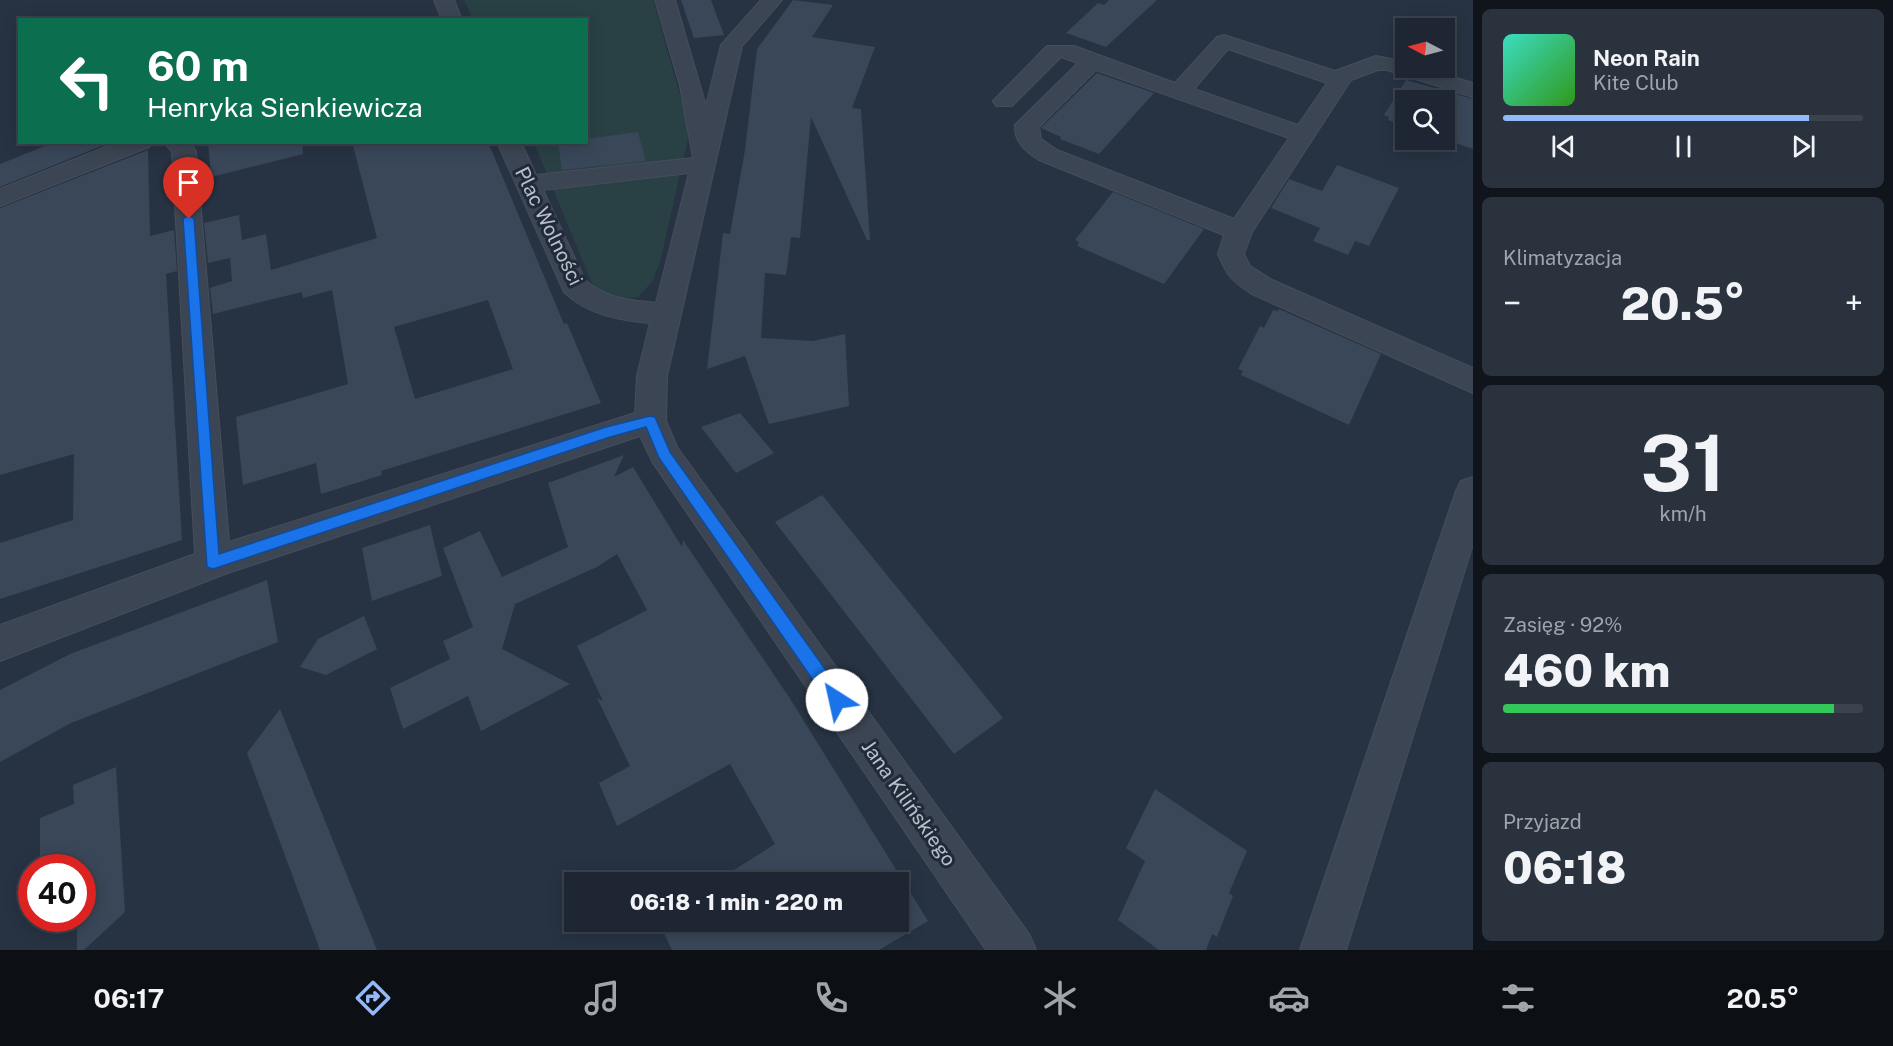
<!DOCTYPE html>
<html lang="pl">
<head>
<meta charset="utf-8">
<style>
	:root { --surface:#1d2632; --page:#2a323e; --text:#f1f3f6; --muted:#a0a5ac; --line:#3b434d; --accent:#93b9f8 }
	body { margin:0; font-family:"Public Sans",sans-serif; background:var(--page); color:var(--text); height:100vh; display:flex; flex-direction:column; font-size:22px; white-space:nowrap }
	* { box-sizing:border-box; margin:0 }
	p { font-size:20px; color:var(--muted) }
	.icon { flex:none; width:33px; height:33px; fill:none; stroke:currentColor; stroke-width:2; stroke-linecap:round; stroke-linejoin:round }
	.map { position:relative; flex:1; overflow:hidden }
	.side { display:flex; flex-direction:column; gap:9px; padding:9px; background:#10151c; width:420px }
	.side>* { flex:none }
	.banner { position:absolute; left:18px; top:18px; width:570px; height:126px; border-radius:0px; box-shadow:0 3px 15px #0003,0 0 0 2px var(--line); background:#0b6e4f; color:#fff; overflow:hidden }
	.needle { width:39px; rotate:276deg }
	.fabs { position:absolute; left:1395px; top:18px; display:grid; gap:12px }
	.fabs a { display:grid; place-items:center; width:60px; height:60px; border-radius:0px; background:var(--surface); box-shadow:0 3px 15px #0003,0 0 0 2px var(--line); font-size:30px }
	.speed { position:absolute; left:18px; top:854px; display:flex; gap:12px; font-size:30px; font-weight:700; text-align:center }
	.speed>* { display:grid; place-content:center; width:78px; height:78px; border-radius:50%; background:var(--surface); box-shadow:0 3px 15px #0003,0 0 0 2px var(--line); line-height:1 }
	.speed .limit { border:9px solid #d22; background:#fff; color:#111 }
	.pin { position:absolute; display:grid; place-items:center; width:51px; height:51px; color:#fff; margin:-62px -26px; border-radius:50% 50% 50% 0; rotate:-45deg; box-shadow:0 0 6px #0007 }
	.pin .icon { rotate:45deg }
	.me { position:absolute; width:66px; margin:-33px; rotate:325deg; stroke-linejoin:round; filter:drop-shadow(0 0 4px #0008) }
	.turn { display:flex; align-items:center; gap:21px; height:126px; padding:0 30px; font-size:27px }
	.turn .icon { width:78px; height:78px; stroke-width:2.5 }
	.turn b { display:block; font-size:42px; line-height:51px }
	.big { font-size:45px; font-weight:800; line-height:1.1 }
	.side .widget { flex:1; display:flex; flex-direction:column; justify-content:center; gap:9px; min-width:0; padding:0 21px; border-radius:9px; background:var(--page) }
	.side .dial { align-items:center; gap:0 }
	.dial b { font-size:78px; line-height:1 }
	.song { display:flex; align-items:center; gap:18px }
	.cover { width:72px; height:72px; border-radius:9px; background:linear-gradient(135deg,hsl(170 70% 55%),hsl(110 70% 35%)) }
	.played { height:6px; border-radius:3px; background:linear-gradient(90deg,var(--accent) 85%,var(--line) 85%) }
	.keys { display:flex; justify-content:space-around; direction:ltr }
	.heat { display:flex; justify-content:space-between; align-items:center; font-size:33px; direction:ltr }
	.charge { height:9px; border-radius:4px; background:linear-gradient(90deg,#34c759 92%,var(--line) 0) }
	.trip { position:absolute; left:564px; top:872px; width:345px; height:60px; border-radius:0px; background:var(--surface); box-shadow:0 3px 15px #0003,0 0 0 2px var(--line); font-weight:800; line-height:60px; text-align:center }
	.tab-bar { display:flex; height:96px; justify-content:space-around; align-items:center; background:#0c0f14; color:var(--muted) }
	.tab-bar .icon { width:42px; height:42px }
	.tab-bar .current { color:var(--accent) }
	.tab-bar b { font-size:27px; color:var(--text) }
	main { display:flex; flex:1; min-height:0 }
	.map>svg:first-child { display:block }
	.green { fill:#294144 }
	.building { fill:#394759; fill-rule:evenodd }
	.lines { fill:none; stroke-linecap:round; stroke-linejoin:round }
	.minor-casing { stroke:#454e5c; stroke-width:2 }
	.minor { fill:#3c4553; fill-rule:evenodd }
	.route { fill:#1a73e8; stroke:#114b97; stroke-width:1.5 }
	.labels { text-anchor:middle; stroke-width:6; stroke-linejoin:round; paint-order:stroke }
	.street-label { font-size:20px; fill:#b9c0cc; stroke:#202a38 }
</style>
</head>
<body>
<main>
<div class="map">
<svg width="1473" height="950" viewBox="0 0 1473 950">
	<rect width="100%" height="100%" fill="#273343"/>
	<path class="green" d="M464,0H653L687,120L688,139L660,262L652,282L638,297L622,299L594,288L534,143L586,142V20L473,19Z"/>
	<g class="building">
		<path d="M681,0H711L724,35L694,38Z"/>
		<path d="M793,0L833,5L812,37L875,47L852,108L861,109L870,240H867L811,117L800,238L791,237L786,275L765,273L761,338L813,341L845,334L849,406L769,424L745,356L707,369L723,233L730,234L733,217L745,150L757,49Z"/>
		<path d="M1109,0H1157L1106,47L1066,33L1098,3L1104,5Z"/>
		<path d="M1097,73L1154,93L1099,154L1060,139L1061,137L1041,128Z"/>
		<path d="M1406,80L1473,99V149L1444,139V100H1406V126L1388,120L1389,117L1384,115Z"/>
		<path d="M638,132L646,161L562,170L558,143L586,142V139Z"/>
		<path d="M55,142H111L0,187V164Z"/>
		<path d="M208,142H302L303,154L211,177Z"/>
		<path d="M352,142H488L564,324L567,323L601,403L381,471L382,475L321,494L316,463L243,485L236,417L348,384L332,290L303,298L302,292L213,314L210,288L232,281L230,258L208,263L204,223L239,215L242,240L266,234L271,270L377,238ZM488,300L513,369L415,399L394,327Z"/>
		<path d="M148,150L150,236L174,230L177,271L166,274L182,540L0,599V543L73,520L74,454L0,475V208Z"/>
		<path d="M1337,165L1399,188L1369,246L1355,241L1348,255L1313,241L1320,228L1271,208L1289,179L1322,191Z"/>
		<path d="M1113,192L1204,229L1164,284L1077,246L1079,242L1075,240Z"/>
		<path d="M1279,309L1381,354L1349,425L1241,375L1243,371L1238,369L1260,326L1264,328L1273,310L1278,311Z"/>
		<path d="M740,413L774,453L736,473L701,427Z"/>
		<path d="M624,455L614,477L633,467L682,547L683,540L789,697L928,921L879,950H672L658,921H898V882H715L775,844L730,764L617,826L599,783L630,766L597,698L603,701L577,646L647,610L617,554L597,567L515,604L502,649L570,684L481,731L468,696L403,729L390,688L450,659L443,641L473,627L443,548L480,531L502,577L568,547L548,483Z"/>
		<path d="M822,495L1003,718L954,754L775,522Z"/>
		<path d="M430,525L442,576L372,601L362,548Z"/>
		<path d="M267,580L278,642L71,723L0,762V690L70,654Z"/>
		<path d="M364,616L377,649L326,675L300,667L318,639Z"/>
		<path d="M280,709L377,950H320L247,753Z"/>
		<path d="M116,767L125,912L84,950H77V918H82V867H40V818L74,804L73,785Z"/>
		<path d="M1155,789L1247,851L1229,893L1233,896L1217,937L1212,934L1206,950H1159L1118,920L1145,861L1126,848Z"/>
	</g>
	<g class="lines">
		<defs>
			<g id="minor">
				<path d="M434,0H454L462,20H442Z"/>
				<path d="M655,0H675L706,106L721,45L761,0H782L742,46L667,376L666,421L677,447L1029,934L1036,950H986L653,463L640,436L225,574L0,661V625L195,554L172,152L164,142H190L196,151L229,542L635,413L637,376L650,323C619,320 588,315 564,292L497,142H521L536,175L693,158L680,86ZM689,173L656,303C629,300 606,299 585,280L543,190Z"/>
				<path d="M1224,35L1335,71L1376,56L1406,62V68H1423L1473,83V97L1387,70H1378L1351,80L1252,232L1244,254L1250,266L1272,280L1473,368V393L1252,294C1232,281 1227,276 1218,254L1224,235L1039,160C1026,152 1014,142 1015,125L1078,63L1061,57L1012,106H996L993,101L1047,46H1074L1175,83L1217,37ZM1228,49L1327,83L1298,125L1194,89ZM1096,70L1289,138L1234,219L1057,150L1041,139L1039,127Z"/>
				<path d="M118,142H153L149,147L0,206V189Z"/>
				<path d="M1473,477V544L1346,950H1300L1456,491L1461,481Z"/>
			</g>
		</defs>
		<use href="#minor" class="minor-casing"/>
		<use href="#minor" class="minor"/>
	</g>
	<path class="route" d="M189,215L194,219L219,554L606,427L650,416L655,417L670,452L843,694L845,700L843,706L837,708L831,706L659,458L646,427L607,438L213,569L207,567L183,219Z"/>
	<g class="labels">
		<g class="street-label">
			<text transform="translate(549 226) rotate(64)" y="7">Plac Wolności</text>
			<text transform="translate(909 803) rotate(55)" y="7">Jana Kilińskiego</text>
		</g>
	</g>
</svg>
<div class="fabs">
<a><svg class="needle" viewBox="-14 -14 28 28"><path d="M0-13l5 13h-10z" fill="#e53935"/><path d="M0 13l5-13h-10z" fill="#a0a5ac"/></svg></a>
<a><svg class="icon" aria-label="search" viewBox="0 0 24 24"><circle cx="10" cy="10" r="6"/><path d="M15 15l6 6"/></svg></a>
</div>
<div class="speed"><div class="limit">40</div></div>
<div class="pin" style="left:189px;top:219px;background:#d93025"><svg class="icon" aria-label="arrive" viewBox="0 0 24 24"><path d="M6 21V4h12l-3 4 3 4H6"/></svg></div>
<svg class="me" style="left:837px;top:700px" viewBox="-20 -20 40 40"><circle r="19" fill="#fff"/><path d="M0-13L10 11 0 6-10 11z" fill="#1a73e8"/></svg>
<div class="trip">06:18 · 1 min · 220 m</div>
<div class="banner">
<div class="turn"><svg class="icon" aria-label="left" viewBox="0 0 24 24"><path d="M17 20v-9H6M10 6l-5 5 5 5"/></svg><div><b>60 m</b>Henryka Sienkiewicza</div></div>
</div>
</div>
<section class="side">
<div class="widget">
<div class="song"><i class="cover"></i><div><b>Neon Rain</b><p>Kite Club</p></div></div>
<div class="played"></div>
<div class="keys"><svg class="icon" aria-label="previous" viewBox="0 0 24 24"><path d="M18 5L8 12l10 7zM5 5v14"/></svg><svg class="icon" aria-label="pause" viewBox="0 0 24 24"><path d="M8 5v14M16 5v14"/></svg><svg class="icon" aria-label="next" viewBox="0 0 24 24"><path d="M6 5l10 7-10 7zM19 5v14"/></svg></div>
</div>
<div class="widget"><p>Klimatyzacja</p>
<div class="heat"><a>−</a><b class="big">20.5°</b><a>+</a></div>
</div>
<div class="widget dial"><b>31</b><p>km/h</p></div>
<div class="widget"><p>Zasięg · 92%</p><b class="big">460 km</b><div class="charge"></div></div>
<div class="widget"><p>Przyjazd</p><b class="big">06:18</b></div>
</section>
</main>
<nav class="tab-bar">
<b>06:17</b>
<svg class="icon current" aria-label="directions" viewBox="0 0 24 24"><path d="M12 3l9 9-9 9-9-9zM9 14v-3h6M13 9l2 2-2 2"/></svg>
<svg class="icon" aria-label="music" viewBox="0 0 24 24"><path d="M9 18V5l10-2v13"/><circle cx="6" cy="18" r="3"/><circle cx="16" cy="16" r="3"/></svg>
<svg class="icon" aria-label="phone" viewBox="0 0 24 24"><path d="M5 4h4l2 5-3 2q2 4 5 5l2-3 5 2v4C11 20 4 13 5 4z"/></svg>
<svg class="icon" aria-label="climate" viewBox="0 0 24 24"><path d="M12 3v18M4 7l16 10M4 17L20 7"/></svg>
<svg class="icon" aria-label="car" viewBox="0 0 24 24"><path d="M5 17H2v-5l4-1 3-4h7l3 4 3 1v5h-3M9 17h6M6 11h13"/><circle cx="7" cy="17" r="2"/><circle cx="17" cy="17" r="2"/></svg>
<svg class="icon" aria-label="filters" viewBox="0 0 24 24"><path d="M4 7h16M4 17h16"/><circle cx="9" cy="7" r="2"/><circle cx="15" cy="17" r="2"/></svg>
<b>20.5°</b>
</nav>
</body>
</html>
